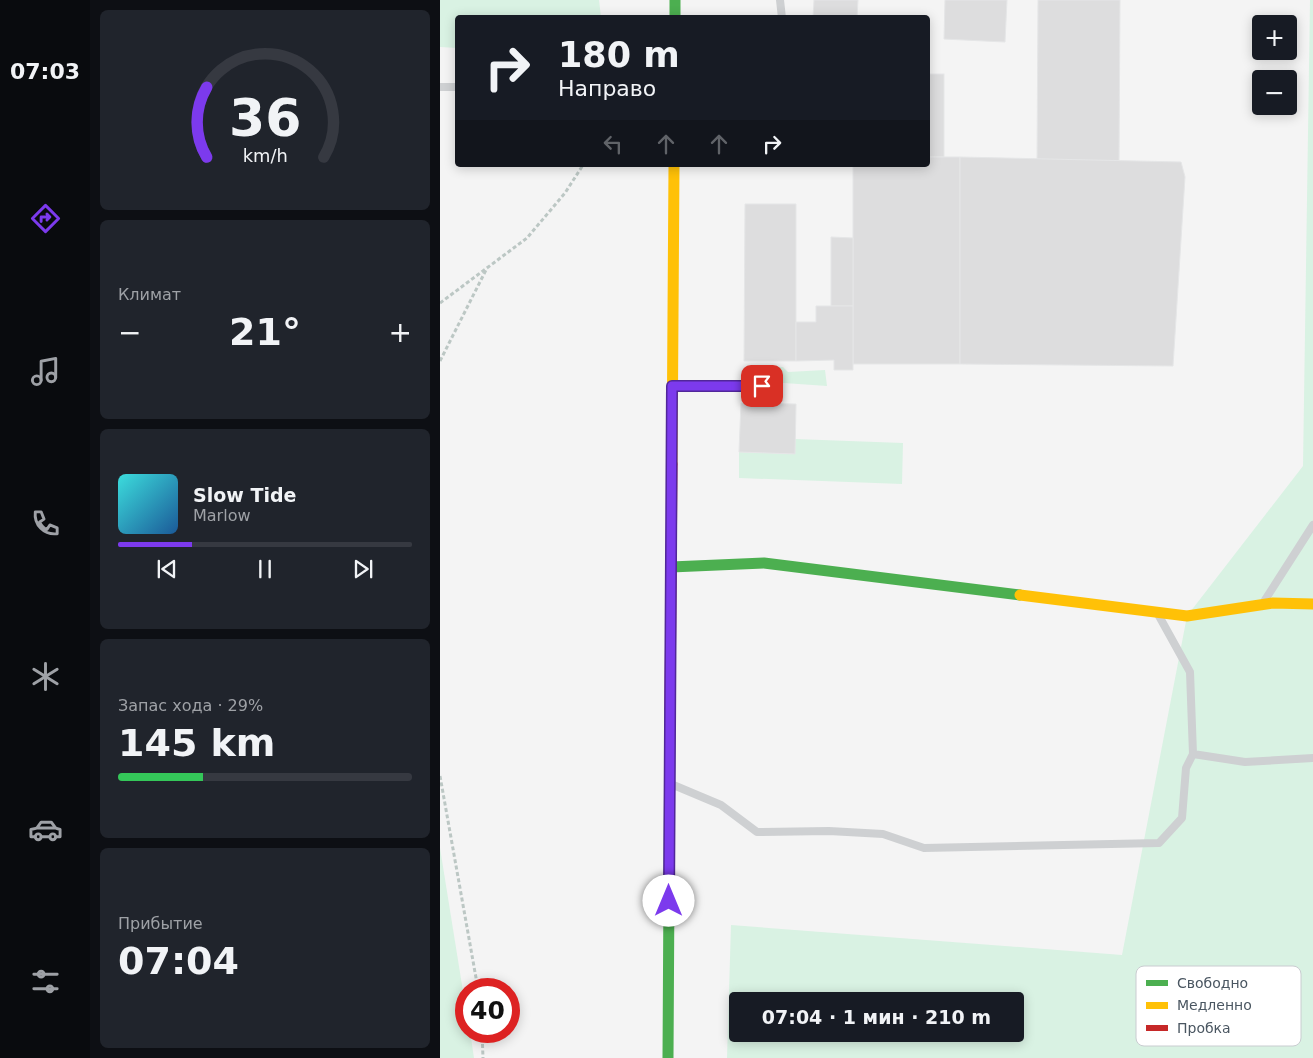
<!DOCTYPE html>
<html lang="ru">
<head>
<meta charset="utf-8">
<style>
	:root { --surface:#171b24; --page:#20242c; --text:#f1f3f6; --muted:#9ea1a6; --line:#363941; --accent:#7c3aed }
	body { margin:0; font-family:"DejaVu Sans",sans-serif; background:var(--page); color:var(--text); height:100vh; display:flex; flex-direction:column; font-size:19px; white-space:nowrap }
	* { box-sizing:border-box; margin:0 }
	p { font-size:16px; color:var(--muted) }
	.icon { flex:none; width:28px; height:28px; fill:none; stroke:currentColor; stroke-width:2; stroke-linecap:round; stroke-linejoin:round }
	.map { position:relative; flex:1; overflow:hidden }
	.details { display:flex; flex-direction:column; gap:10px; padding:10px; background:#0d0f14; width:350px }
	.details>* { flex:none }
	.top-card { position:absolute; left:15px; top:15px; width:475px; height:152px; border-radius:5px; box-shadow:0 2px 12px #0003; background:#171b24; color:var(--text); overflow:hidden }
	.fabs { position:absolute; left:812px; top:15px; display:grid; gap:10px }
	.fabs a { display:grid; place-items:center; width:45px; height:45px; border-radius:5px; background:var(--surface); box-shadow:0 2px 12px #0003; font-size:25px }
	.speed { position:absolute; left:15px; top:978px; display:flex; gap:10px; font-size:25px; font-weight:700; text-align:center }
	.speed>* { display:grid; place-content:center; width:65px; height:65px; border-radius:50%; background:var(--surface); box-shadow:0 2px 12px #0003; line-height:1 }
	.speed .limit { border:8px solid #d22; background:#fff; color:#111 }
	.pin { position:absolute; display:grid; place-items:center; width:42px; height:42px; color:#fff; margin:-21px; border-radius:10px; box-shadow:0 2px 8px #0006 }
	.me { position:absolute; width:55px; margin:-28px; rotate:0deg; stroke-linejoin:round; filter:drop-shadow(0 0 4px #0008) }
	.turn { display:flex; align-items:center; gap:18px; height:105px; padding:0 20px; font-size:22px }
	.turn .icon { width:65px; height:65px; stroke-width:2.5 }
	.turn b { display:block; font-size:35px; line-height:42px }
	.lanes { display:flex; align-items:center; height:48px; padding:0 20px; background:#0003; justify-content:center; gap:25px; direction:ltr }
	.lanes .off { opacity:.35 }
	.big { font-size:38px; font-weight:700; line-height:1.1 }
	.details .card { flex:1; display:flex; flex-direction:column; justify-content:center; gap:8px; min-width:0; padding:0 18px; border-radius:8px; background:var(--page) }
	.details .dial { align-items:center; gap:0 }
	.dial svg { height:130px; overflow:visible; fill:none; stroke:var(--line); stroke-width:7; stroke-linecap:round; text-anchor:middle }
	.dial text { fill:var(--text); stroke:none }
	.song { display:flex; align-items:center; gap:15px }
	.cover { width:60px; height:60px; border-radius:8px; background:linear-gradient(135deg,hsl(180 70% 55%),hsl(210 70% 35%)) }
	.played { height:5px; border-radius:2px; background:linear-gradient(90deg,var(--accent) 25%,var(--line) 25%) }
	.keys { display:flex; justify-content:space-around; direction:ltr }
	.heat { display:flex; justify-content:space-between; align-items:center; font-size:28px; direction:ltr }
	.charge { height:8px; border-radius:4px; background:linear-gradient(90deg,#34c759 29%,var(--line) 0) }
	.trip { position:absolute; left:289px; top:992px; width:295px; height:50px; border-radius:5px; background:var(--surface); box-shadow:0 2px 12px #0003; font-weight:700; line-height:50px; text-align:center }
	main { display:flex; flex:1; min-height:0 }
	.tab-bar { display:flex; flex-direction:column; width:90px; justify-content:space-around; align-items:center; background:#090b0e; color:var(--muted) }
	.tab-bar .icon { width:35px; height:35px }
	.tab-bar .current { color:var(--accent) }
	.tab-bar b { font-size:22px; color:var(--text) }
	.map>svg:first-child { display:block }
	.green { fill:#d9f2e3; fill-rule:evenodd }
	.building { fill:#ddddde; stroke:#e5e6e7 }
	.lines { fill:none; stroke-linecap:round; stroke-linejoin:round }
	.path { stroke:#bcc7c4; stroke-width:3; stroke-dasharray:4 2.5; stroke-linecap:butt }
	.lane { stroke:#ced0d2; stroke-width:8 }
	.fast { stroke:#4caf50; stroke-width:11 }
	.slow { stroke:#ffc107; stroke-width:11 }
	.jam { stroke:#c62828; stroke-width:11 }
	.route-casing { stroke:#51269a; stroke-width:12 }
	.route { stroke:#7c3aed; stroke-width:9 }
	.key { fill:#fff; stroke:#c9ccd0; stroke-width:1 }
	.key-label { font-size:14px; fill:#4a5661 }
</style>
</head>
<body>
<main>
<nav class="tab-bar">
<b>07:03</b>
<svg class="icon current" aria-label="directions" viewBox="0 0 24 24"><path d="M12 3l9 9-9 9-9-9zM9 14v-3h6M13 9l2 2-2 2"/></svg>
<svg class="icon" aria-label="music" viewBox="0 0 24 24"><path d="M9 18V5l10-2v13"/><circle cx="6" cy="18" r="3"/><circle cx="16" cy="16" r="3"/></svg>
<svg class="icon" aria-label="phone" viewBox="0 0 24 24"><path d="M5 4h4l2 5-3 2q2 4 5 5l2-3 5 2v4C11 20 4 13 5 4z"/></svg>
<svg class="icon" aria-label="climate" viewBox="0 0 24 24"><path d="M12 3v18M4 7l16 10M4 17L20 7"/></svg>
<svg class="icon" aria-label="car" viewBox="0 0 24 24"><path d="M5 17H2v-5l4-1 3-4h7l3 4 3 1v5h-3M9 17h6M6 11h13"/><circle cx="7" cy="17" r="2"/><circle cx="17" cy="17" r="2"/></svg>
<svg class="icon" aria-label="filters" viewBox="0 0 24 24"><path d="M4 7h16M4 17h16"/><circle cx="9" cy="7" r="2"/><circle cx="15" cy="17" r="2"/></svg>
</nav>
<section class="details">
<div class="card dial"><svg viewBox="0 0 100 80">
<path d="M14 69A42 42 0 1 1 86 69"/>
<path d="M14 69A42 42 0 0 1 14 26" stroke="#7c3aed"/>
<text x="50" y="56" font-size="32" font-weight="700">36</text>
<text x="50" y="72" font-size="11">km/h</text>
</svg></div>
<div class="card"><p>Климат</p>
<div class="heat"><a>−</a><b class="big">21°</b><a>+</a></div>
</div>
<div class="card">
<div class="song"><i class="cover"></i><div><b>Slow Tide</b><p>Marlow</p></div></div>
<div class="played"></div>
<div class="keys"><svg class="icon" aria-label="previous" viewBox="0 0 24 24"><path d="M18 5L8 12l10 7zM5 5v14"/></svg><svg class="icon" aria-label="pause" viewBox="0 0 24 24"><path d="M8 5v14M16 5v14"/></svg><svg class="icon" aria-label="next" viewBox="0 0 24 24"><path d="M6 5l10 7-10 7zM19 5v14"/></svg></div>
</div>
<div class="card"><p>Запас хода · 29%</p><b class="big">145 km</b><div class="charge"></div></div>
<div class="card"><p>Прибытие</p><b class="big">07:04</b></div>
</section>
<div class="map">
<svg width="873" height="1058" viewBox="0 0 873 1058">
	<rect width="100%" height="100%" fill="#f4f4f4"/>
	<g class="green">
		<path d="M0,0H159L161,17L18,18L17,48L0,47Z"/>
		<path d="M870,0H873V1058H287L291,925L682,955L747,616L863,466ZM298,1001H575V1034H298Z"/>
		<path d="M318,366L343,367L348,372L385,370L387,386L315,381Z"/>
		<path d="M355,439L463,443L462,484L299,478V452L355,454Z"/>
		<path d="M0,848L26,1010V1031H30L34,1058H0Z"/>
	</g>
	<g class="building">
		<path d="M374,0H418L417,18H373Z"/>
		<path d="M505,0H567L565,42L504,39Z"/>
		<path d="M598,0H680L679,163L597,162Z"/>
		<rect x="488" y="74" width="16" height="83"/>
		<path d="M488,157H520V364H413V165H488Z"/>
		<path d="M520,157L741,162L745,177L733,366L520,364Z"/>
		<path d="M305,204H356V361H304Z"/>
		<path d="M391,237L413,238V306H391Z"/>
		<path d="M376,306H413V370H394V360L356,361V322H376Z"/>
		<path d="M301,403L356,404L355,454L299,452Z"/>
	</g>
	<g class="lines">
		<g class="path">
			<path d="M0,303L87,238L125,193L143,165"/>
			<path d="M0,361L46,270"/>
			<path d="M0,776L38,989"/>
			<path d="M42,1031L43,1058"/>
		</g>
		<g class="lane">
			<path d="M340,0L342,18"/>
			<path d="M0,87H18"/>
			<path d="M234,386H322"/>
			<path d="M825,600L873,525"/>
			<path d="M719,616L750,672L753,754L805,762L873,758"/>
			<path d="M231,784L281,805L317,832L389,831L443,834L484,848L719,843L742,818L746,768L753,754"/>
		</g>
		<g class="fast">
			<path d="M235,0V18"/>
			<path d="M231,567L324,563L580,595"/>
			<path d="M228,1058L230,709"/>
		</g>
		<g class="slow">
			<path d="M232,464L234,165"/>
			<path d="M580,595L747,616L833,603L873,604"/>
		</g>
		<path class="jam" d="M230,709L232,464"/>
	</g>
	<g class="lines">
		<defs>
			<path id="route" d="M229,901L232,386H322"/>
		</defs>
		<use href="#route" class="route-casing"/>
		<use href="#route" class="route"/>
	</g>
	<rect x="696" y="966" width="165" height="80" rx="8" class="key"/>
	<rect x="706" y="980" width="22" height="6" fill="#4caf50"/>
	<rect x="706" y="1002" width="22" height="7" fill="#ffc107"/>
	<rect x="706" y="1025" width="22" height="6" fill="#c62828"/>
	<g class="key-label">
		<text x="737" y="988">Свободно</text>
		<text x="737" y="1010">Медленно</text>
		<text x="737" y="1033">Пробка</text>
	</g>
</svg>
<div class="fabs">
<a>+</a>
<a>−</a>
</div>
<div class="speed"><div class="limit">40</div></div>
<div class="pin" style="left:322px;top:386px;background:#d93025"><svg class="icon" aria-label="arrive" viewBox="0 0 24 24"><path d="M6 21V4h12l-3 4 3 4H6"/></svg></div>
<svg class="me" style="left:229px;top:901px" viewBox="-20 -20 40 40"><circle r="19" fill="#fff"/><path d="M0-13L10 11 0 6-10 11z" fill="#7c3aed"/></svg>
<div class="trip">07:04 · 1 мин · 210 m</div>
<div class="top-card">
<div class="turn"><svg class="icon" aria-label="right" viewBox="0 0 24 24"><path d="M7 20v-9h11M14 6l5 5-5 5"/></svg><div><b>180 m</b>Направо</div></div>
<div class="lanes"><svg class="icon off" aria-label="left" viewBox="0 0 24 24"><path d="M17 20v-9H6M10 6l-5 5 5 5"/></svg><svg class="icon off" aria-label="ahead" viewBox="0 0 24 24"><path d="M12 20V5M6 11l6-6 6 6"/></svg><svg class="icon off" aria-label="ahead" viewBox="0 0 24 24"><path d="M12 20V5M6 11l6-6 6 6"/></svg><svg class="icon" aria-label="right" viewBox="0 0 24 24"><path d="M7 20v-9h11M14 6l5 5-5 5"/></svg></div>
</div>
</div>
</main>
</body>
</html>
